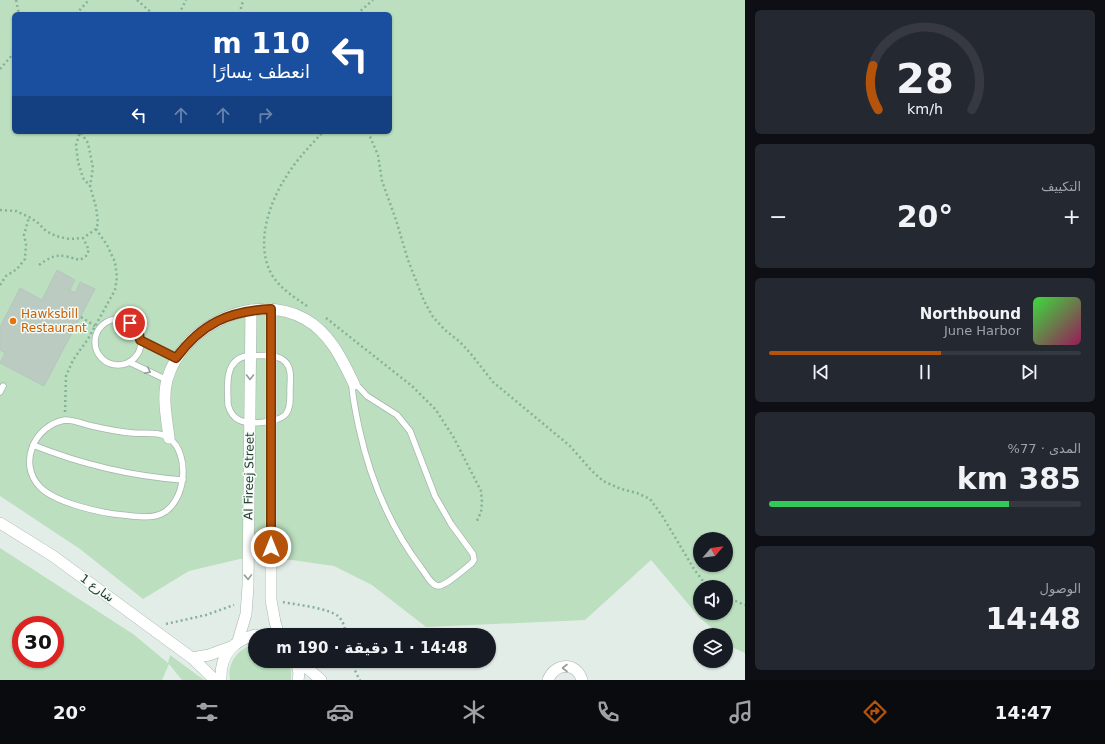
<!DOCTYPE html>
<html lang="ar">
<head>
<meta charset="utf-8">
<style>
	:root { --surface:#171b24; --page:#242831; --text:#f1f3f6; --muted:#9ea1a6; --line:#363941; --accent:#b45309 }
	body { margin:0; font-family:"DejaVu Sans","Noto Sans Arabic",sans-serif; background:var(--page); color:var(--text); direction:rtl; height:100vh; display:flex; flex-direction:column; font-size:15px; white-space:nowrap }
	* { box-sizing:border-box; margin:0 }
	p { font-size:13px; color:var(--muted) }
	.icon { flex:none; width:22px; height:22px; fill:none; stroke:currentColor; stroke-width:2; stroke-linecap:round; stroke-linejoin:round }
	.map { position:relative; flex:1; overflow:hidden; direction:ltr }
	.panel { display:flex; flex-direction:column; gap:10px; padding:10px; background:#0d0f14; width:360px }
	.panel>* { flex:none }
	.top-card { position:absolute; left:12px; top:12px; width:380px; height:122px; border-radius:6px; box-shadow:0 1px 3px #0004; direction:rtl; background:#1a4fa0; color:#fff; overflow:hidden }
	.needle { width:26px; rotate:62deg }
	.fabs { position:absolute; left:693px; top:532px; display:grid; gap:8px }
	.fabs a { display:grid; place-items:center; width:40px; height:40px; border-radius:50%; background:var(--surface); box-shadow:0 1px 3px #0004; font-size:20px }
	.speed { position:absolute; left:12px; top:616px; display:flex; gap:8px; font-size:20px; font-weight:700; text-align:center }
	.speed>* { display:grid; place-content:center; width:52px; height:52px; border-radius:50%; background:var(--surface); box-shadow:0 1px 3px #0004; line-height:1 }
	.speed .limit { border:6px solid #d22; background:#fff; color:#111 }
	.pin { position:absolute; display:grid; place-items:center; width:34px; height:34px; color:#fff; margin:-17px; border:2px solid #fff; border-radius:50%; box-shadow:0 1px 4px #0007 }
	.me { position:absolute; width:44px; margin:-22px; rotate:0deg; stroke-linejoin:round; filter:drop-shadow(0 0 3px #0008) }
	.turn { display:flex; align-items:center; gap:14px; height:84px; padding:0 16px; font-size:18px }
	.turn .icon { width:52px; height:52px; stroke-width:2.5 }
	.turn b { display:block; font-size:28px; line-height:34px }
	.lanes { display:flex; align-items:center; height:38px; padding:0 16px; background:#0003; justify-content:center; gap:20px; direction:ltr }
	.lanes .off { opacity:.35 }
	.big { font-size:30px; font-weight:700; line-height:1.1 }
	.panel .tile { flex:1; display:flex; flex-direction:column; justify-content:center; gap:6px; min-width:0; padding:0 14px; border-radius:6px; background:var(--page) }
	.panel .dial { align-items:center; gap:0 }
	.dial svg { height:104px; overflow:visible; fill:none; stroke:var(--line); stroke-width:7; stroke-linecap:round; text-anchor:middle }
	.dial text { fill:var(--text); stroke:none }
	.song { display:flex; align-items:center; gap:12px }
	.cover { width:48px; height:48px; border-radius:6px; background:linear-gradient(135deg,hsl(120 70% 55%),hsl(330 70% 35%)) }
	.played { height:4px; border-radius:2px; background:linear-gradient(90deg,var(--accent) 55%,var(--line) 55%) }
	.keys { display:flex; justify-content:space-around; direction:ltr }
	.heat { display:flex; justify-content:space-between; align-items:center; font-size:22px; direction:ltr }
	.charge { height:6px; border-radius:3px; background:linear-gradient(90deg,#34c759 77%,var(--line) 0) }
	.trip { position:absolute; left:248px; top:628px; width:248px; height:40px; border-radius:20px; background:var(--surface); box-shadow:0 1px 3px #0004; font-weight:700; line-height:40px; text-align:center; direction:rtl }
	.menu { display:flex; height:64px; justify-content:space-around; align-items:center; background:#090b0e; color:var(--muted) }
	.menu .icon { width:28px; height:28px }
	.menu .on { color:var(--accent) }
	.menu b { font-size:18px; color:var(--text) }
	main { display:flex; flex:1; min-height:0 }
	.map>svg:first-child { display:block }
	.green { fill:#bbdfbf; fill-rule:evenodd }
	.building { fill:#bbcbc2; stroke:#b5c7bc }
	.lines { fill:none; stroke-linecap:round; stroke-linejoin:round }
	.lane-casing { stroke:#a5b6ad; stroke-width:7 }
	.street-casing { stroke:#a5b6ad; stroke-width:12 }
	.path { stroke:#83b29a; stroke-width:2.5; stroke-dasharray:2 3; stroke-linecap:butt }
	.lane { stroke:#fff; stroke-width:5.5 }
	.street { stroke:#fff; stroke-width:11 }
	.oneway { stroke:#90a098 }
	.route-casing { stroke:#753606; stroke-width:10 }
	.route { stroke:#b45309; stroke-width:7 }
	.food-dot { fill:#e8710a; stroke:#f4faf6; stroke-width:1.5 }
	.labels { text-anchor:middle; stroke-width:3; stroke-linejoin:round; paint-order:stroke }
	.food-label { font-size:12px; fill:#c56008; stroke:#f4faf6; text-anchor:start }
	.street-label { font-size:12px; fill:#224032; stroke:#f4faf6 }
</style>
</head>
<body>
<main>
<section class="panel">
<div class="tile dial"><svg viewBox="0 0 100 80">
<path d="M14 69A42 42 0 1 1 86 69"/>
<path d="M14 69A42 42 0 0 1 10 35" stroke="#b45309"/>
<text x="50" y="56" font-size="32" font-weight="700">28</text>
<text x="50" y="72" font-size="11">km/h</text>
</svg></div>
<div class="tile"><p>التكييف</p>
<div class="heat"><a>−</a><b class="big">20°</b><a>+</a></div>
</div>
<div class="tile">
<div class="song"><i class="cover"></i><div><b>Northbound</b><p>June Harbor</p></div></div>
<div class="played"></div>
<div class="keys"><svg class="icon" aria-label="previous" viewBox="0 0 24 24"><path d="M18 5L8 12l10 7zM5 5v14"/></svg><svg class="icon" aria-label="pause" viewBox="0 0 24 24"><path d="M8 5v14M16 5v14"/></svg><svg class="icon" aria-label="next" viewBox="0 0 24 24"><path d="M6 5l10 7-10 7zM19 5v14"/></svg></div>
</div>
<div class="tile"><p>المدى · 77%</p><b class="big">385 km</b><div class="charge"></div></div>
<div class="tile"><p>الوصول</p><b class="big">14:48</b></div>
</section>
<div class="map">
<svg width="745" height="680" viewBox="0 0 745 680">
	<rect width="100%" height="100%" fill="#e3ede7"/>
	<g class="green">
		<path d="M0,0H745V653L734,648L726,641V635H720L700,618L651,560L585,620L426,627L372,585L334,566L292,560L240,559L189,571L143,599L80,549L0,496ZM14,14H390V132H14ZM700,539H726V565H700ZM700,587H726V613H700Z"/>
		<path d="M0,548L133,634L168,663L170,655L204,680H182L169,664L162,680H0ZM21,625H55V659H21Z"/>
		<path d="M255,644V661H288L291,671V680H230C227,663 238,648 255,644Z"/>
	</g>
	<path class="building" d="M57,270L75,280L70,290L75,293L80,282L95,289L44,386L0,363L5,353L0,350V327L20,288L42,300Z"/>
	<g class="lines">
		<defs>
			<g id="lane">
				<circle cx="118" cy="342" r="23"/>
				<path d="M141,340L176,358"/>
				<path d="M246,356C261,356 287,351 290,372C291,378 290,384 290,390C290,398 291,407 286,414C278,423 249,425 239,420C233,417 230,412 228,405C228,388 223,361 246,356Z"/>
				<path d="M129,362L167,380"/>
				<path d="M355,383L367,396L397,415L410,431L435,496L451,524L473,554L474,560L471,564C464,569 446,586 438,586C431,585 426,574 422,569C390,527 370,479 359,428C356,414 353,400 352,386Z"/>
				<path d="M0,392L3,386"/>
				<path d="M65,420C75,420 83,424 92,426C105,429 120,432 133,433C145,434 159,431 169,438C191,454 186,503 161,514C150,519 135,516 123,515C100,513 56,503 40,487C17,463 35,425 65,420Z"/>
				<path d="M33,445C83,465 129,476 183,480"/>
			</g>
			<g id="street">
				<path d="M271,309V600L275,622L279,635"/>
				<path d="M169,438C167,420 162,398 167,380C182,326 254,291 305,319C330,333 342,359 354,384"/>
				<path d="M0,523L53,556L192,658L215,680"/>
				<path d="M238,641L246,614L248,586L251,310"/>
				<path d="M192,658L209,655L231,647"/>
				<path d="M296,661L299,673L298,680"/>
				<path d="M299,661L321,680"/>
				<path d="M221,680C220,656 231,641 255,635"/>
				<path d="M548,680C555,663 576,661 582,680"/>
			</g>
		</defs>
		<use href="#lane" class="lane-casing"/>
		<use href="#street" class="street-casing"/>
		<g class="path">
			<path d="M16,0L19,14"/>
			<path d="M137,0L153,14"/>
			<path d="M76,14L89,0"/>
			<path d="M179,14L186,0"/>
			<path d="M241,14V6L244,0"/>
			<path d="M357,14L373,0"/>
			<path d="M0,69L14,53"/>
			<path d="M368,132L378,155L382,181L396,220L408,260L424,301L433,317L445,330L460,342L471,354L493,382L570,446L591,470L603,481L621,489L637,493L650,499L663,517L694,569L706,585L709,587"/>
			<path d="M81,133L88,143L93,168L90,186"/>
			<path d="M0,210L16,211L29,217L37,222L46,231L56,236L69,239L83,238L96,229L98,223L96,207L90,186L83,178L78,162L76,145L80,132"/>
			<path d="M39,265C57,252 60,255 80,260L86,256L89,250L83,238"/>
			<path d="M0,285L6,276L17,269L25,259L26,244L24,235L29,217"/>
			<path d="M307,306C297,299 286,292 278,283C252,254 267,206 286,177C296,160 310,146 323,132"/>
			<path d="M81,317L95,326"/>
			<path d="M326,318L412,386L436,410L454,438L481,491L482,502L481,512L476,523"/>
			<path d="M65,412L66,376L73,360L88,339L115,290L117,277L115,262L107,245L96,229"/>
			<path d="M726,597L745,605"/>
			<path d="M283,602C297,605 330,608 339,617C344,623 345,628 346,635"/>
			<path d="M166,624L206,615L234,605"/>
			<path d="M352,661L356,673L360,680"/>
		</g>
		<use href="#lane" class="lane"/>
		<use href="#street" class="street"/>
	</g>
	<defs><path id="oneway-chevron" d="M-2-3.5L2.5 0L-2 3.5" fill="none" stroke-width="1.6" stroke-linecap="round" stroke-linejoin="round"/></defs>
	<g class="oneway">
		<use href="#oneway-chevron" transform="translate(148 371) rotate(26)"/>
		<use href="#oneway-chevron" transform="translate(250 377) rotate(90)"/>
		<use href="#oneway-chevron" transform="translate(248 577) rotate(88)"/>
		<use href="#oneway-chevron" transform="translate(565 668) rotate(-180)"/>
	</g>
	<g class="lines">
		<defs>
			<path id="route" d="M130,323L139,333L140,340L176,358C202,323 229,311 271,309V547"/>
		</defs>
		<use href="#route" class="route-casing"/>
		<use href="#route" class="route"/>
	</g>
	<circle class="food-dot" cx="13" cy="321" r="4"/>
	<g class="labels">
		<g class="food-label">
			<text x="21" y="318">Hawksbill<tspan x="21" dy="14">Restaurant</tspan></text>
		</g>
		<g class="street-label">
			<text transform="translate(249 476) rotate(-89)" y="4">Al Fireej Street</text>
			<text transform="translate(97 588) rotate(36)" y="4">شارع 1</text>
		</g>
	</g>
</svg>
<div class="fabs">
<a><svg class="needle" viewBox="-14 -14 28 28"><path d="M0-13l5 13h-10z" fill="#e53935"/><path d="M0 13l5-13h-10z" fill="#9ea1a6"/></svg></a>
<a><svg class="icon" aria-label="sound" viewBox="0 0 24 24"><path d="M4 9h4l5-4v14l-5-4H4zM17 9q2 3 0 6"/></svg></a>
<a><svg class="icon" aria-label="layers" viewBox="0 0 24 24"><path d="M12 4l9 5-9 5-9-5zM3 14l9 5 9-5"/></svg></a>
</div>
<div class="speed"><div class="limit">30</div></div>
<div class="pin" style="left:130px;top:323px;background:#d93025"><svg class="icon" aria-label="arrive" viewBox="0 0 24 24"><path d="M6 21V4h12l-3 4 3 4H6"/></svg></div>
<svg class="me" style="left:271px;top:547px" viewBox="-20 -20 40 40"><circle r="17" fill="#b45309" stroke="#fff" stroke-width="3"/><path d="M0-11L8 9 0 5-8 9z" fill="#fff"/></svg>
<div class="trip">14:48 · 1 دقيقة · 190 m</div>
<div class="top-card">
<div class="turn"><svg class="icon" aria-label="left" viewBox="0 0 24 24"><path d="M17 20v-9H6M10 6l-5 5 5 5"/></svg><div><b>110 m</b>انعطف يسارًا</div></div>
<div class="lanes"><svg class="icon" aria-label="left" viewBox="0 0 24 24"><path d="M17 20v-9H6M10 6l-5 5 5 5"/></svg><svg class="icon off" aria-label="ahead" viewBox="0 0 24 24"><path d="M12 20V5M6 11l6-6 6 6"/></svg><svg class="icon off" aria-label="ahead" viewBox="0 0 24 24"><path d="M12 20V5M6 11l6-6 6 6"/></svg><svg class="icon off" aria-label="right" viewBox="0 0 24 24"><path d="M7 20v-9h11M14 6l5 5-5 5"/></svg></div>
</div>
</div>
</main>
<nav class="menu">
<b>14:47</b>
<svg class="icon on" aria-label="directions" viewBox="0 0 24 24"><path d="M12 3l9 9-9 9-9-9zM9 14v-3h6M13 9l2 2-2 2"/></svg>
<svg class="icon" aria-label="music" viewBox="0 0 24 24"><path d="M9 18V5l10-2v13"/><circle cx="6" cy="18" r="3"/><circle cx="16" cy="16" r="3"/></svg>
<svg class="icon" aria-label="phone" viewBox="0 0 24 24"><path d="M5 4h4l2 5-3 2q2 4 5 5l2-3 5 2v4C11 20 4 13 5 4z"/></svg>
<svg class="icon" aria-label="climate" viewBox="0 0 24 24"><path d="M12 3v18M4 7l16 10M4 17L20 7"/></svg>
<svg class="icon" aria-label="car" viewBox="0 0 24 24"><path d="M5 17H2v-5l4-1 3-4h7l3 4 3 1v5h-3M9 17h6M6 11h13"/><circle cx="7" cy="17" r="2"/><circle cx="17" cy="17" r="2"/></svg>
<svg class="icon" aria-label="filters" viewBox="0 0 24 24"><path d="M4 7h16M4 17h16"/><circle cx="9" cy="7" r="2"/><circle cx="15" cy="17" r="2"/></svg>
<b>20°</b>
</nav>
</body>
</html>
